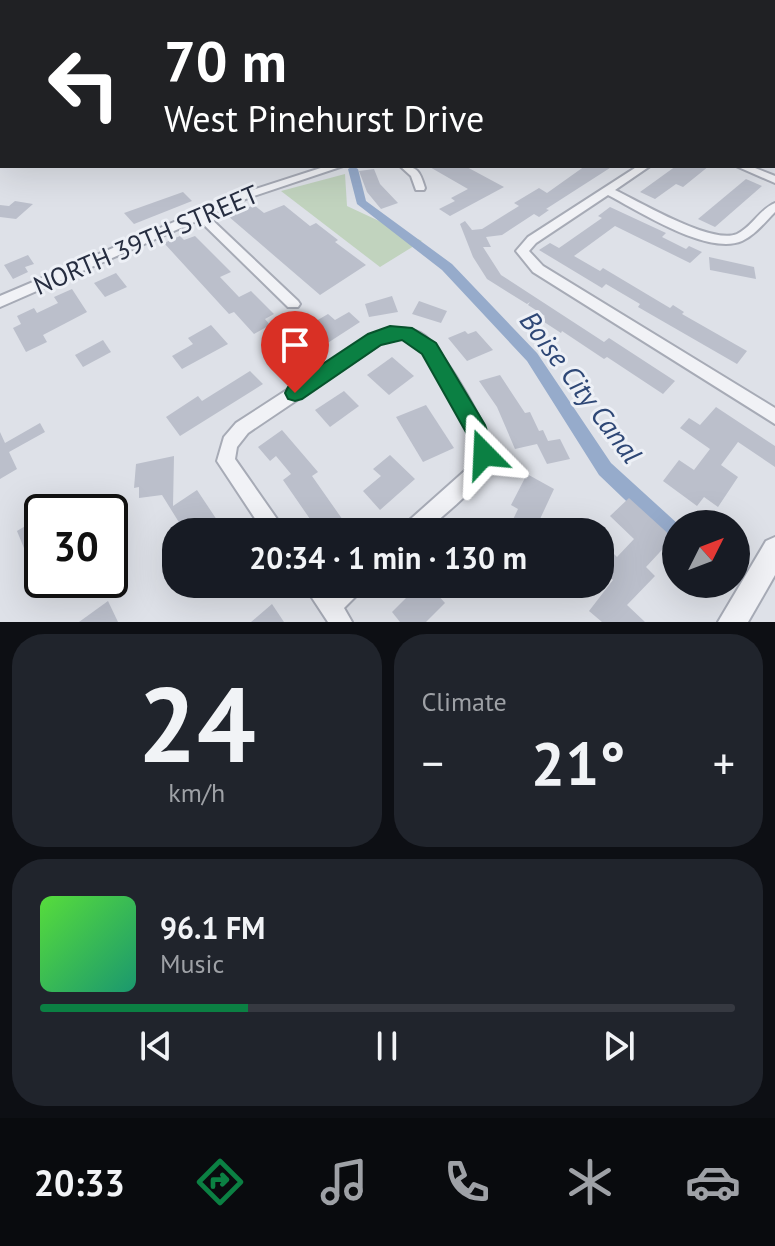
<!DOCTYPE html>
<html lang="en">
<head>
<meta charset="utf-8">
<style>
	:root { --surface:#171b24; --page:#20242c; --text:#f1f3f6; --muted:#9ea1a6; --line:#363941; --accent:#0b8043 }
	body { margin:0; font-family:"PT Sans",sans-serif; background:var(--page); color:var(--text); height:100vh; display:flex; flex-direction:column; font-size:30px; white-space:nowrap }
	* { box-sizing:border-box; margin:0 }
	p { font-size:26px; color:var(--muted) }
	.icon { flex:none; width:44px; height:44px; fill:none; stroke:currentColor; stroke-width:2; stroke-linecap:round; stroke-linejoin:round }
	.map { position:relative; height:622px; overflow:hidden }
	.side { display:flex; flex-direction:column; gap:12px; padding:12px; background:#0d0f14; flex:1 }
	.side>* { flex:none }
	.guide { position:absolute; left:0px; top:0px; width:776px; height:168px; box-shadow:0 8px 32px #0002; background:#202124; color:#fff; overflow:hidden }
	.needle { width:52px; rotate:48deg }
	.fabs { position:absolute; left:662px; top:510px; display:grid; gap:16px }
	.fabs a { display:grid; place-items:center; width:88px; height:88px; border-radius:50%; background:var(--surface); box-shadow:0 8px 32px #0002; font-size:40px }
	.speed { position:absolute; left:24px; top:494px; display:flex; gap:16px; font-size:40px; font-weight:700; text-align:center }
	.speed>* { display:grid; place-content:center; width:104px; height:104px; border-radius:50%; background:var(--surface); box-shadow:0 8px 32px #0002; line-height:1 }
	.speed .limit { border:4px solid #111; border-radius:12px; background:#fff; color:#111 }
	.pin { position:absolute; display:grid; place-items:center; width:68px; height:68px; color:#fff; margin:-82px -34px; border-radius:50% 50% 50% 0; rotate:-45deg; box-shadow:0 0 8px #0007 }
	.pin .icon { rotate:45deg }
	.me { position:absolute; width:88px; margin:-44px; rotate:339deg; stroke-linejoin:round; filter:drop-shadow(0 0 6px #0008) }
	.turn { display:flex; align-items:center; gap:28px; height:168px; padding:0 32px; font-size:36px }
	.turn .icon { width:104px; height:104px; stroke-width:2.5 }
	.turn b { display:block; font-size:56px; line-height:68px }
	.big { font-size:60px; font-weight:800; line-height:1.1 }
	.side .card { flex:1; display:flex; flex-direction:column; justify-content:center; gap:12px; min-width:0; padding:0 28px; border-radius:32px; background:var(--page) }
	.side .dial { align-items:center; gap:0 }
	.dial b { font-size:104px; line-height:1 }
	.song { display:flex; align-items:center; gap:24px }
	.cover { width:96px; height:96px; border-radius:12px; background:linear-gradient(135deg,hsl(110 70% 55%),hsl(160 70% 35%)) }
	.played { height:8px; border-radius:4px; background:linear-gradient(90deg,var(--accent) 30%,var(--line) 30%) }
	.keys { display:flex; justify-content:space-around; direction:ltr }
	.heat { display:flex; justify-content:space-between; align-items:center; font-size:44px; direction:ltr }
	.side .tiles { flex:1; display:grid; gap:12px; grid-template-columns:1fr 1fr }
	.card:last-child { grid-column:span 2 }
	.trip { position:absolute; left:162px; top:518px; width:452px; height:80px; border-radius:32px; background:var(--surface); box-shadow:0 8px 32px #0002; font-weight:800; line-height:80px; text-align:center }
	.tabs { display:flex; height:128px; justify-content:space-around; align-items:center; background:#090b0e; color:var(--muted) }
	.tabs .icon { width:56px; height:56px }
	.tabs .current { color:var(--accent) }
	.tabs b { font-size:36px; color:var(--text) }
	.map>svg:first-child { display:block }
	.green { fill:#c1d3be }
	.lines { fill:none; stroke-linecap:round; stroke-linejoin:round }
	.canal { fill:#96abcb; fill-rule:evenodd }
	.building { fill:#bbbfcb }
	.minor-casing { stroke:#a7abb6; stroke-width:4 }
	.tertiary-casing { stroke:#a7abb6; stroke-width:4 }
	.minor { fill:#f1f2f6; fill-rule:evenodd }
	.tertiary { fill:#f1f2f6; fill-rule:evenodd }
	.route { fill:#0b8043; stroke:#07532c; stroke-width:2 }
	.labels { text-anchor:middle; stroke-width:6; stroke-linejoin:round; paint-order:stroke }
	.street-label { font-size:26px; fill:#262d40; stroke:#edf0f6 }
	.water-label { font-size:28px; font-style:italic; fill:#2e4776; stroke:#edf0f6 }
</style>
</head>
<body>
<div class="map">
<svg width="775" height="622" viewBox="0 0 775 622">
	<rect width="100%" height="100%" fill="#dee1e8"/>
	<path class="green" d="M345,174L347,206L422,241L380,267L281,191Z"/>
	<g class="lines">
		<g class="canal">
			<rect x="774" y="48" width="1" height="4"/>
			<path d="M353,166L358,169L366,201L452,264L537,353L611,463L678,524H676V545L669,542L599,475L527,361L442,270L357,204L348,169Z"/>
		</g>
	</g>
	<g class="building">
		<path d="M428,166H465L504,187L450,216L439,209L455,201L451,198L468,189Z"/>
		<path d="M585,166H613L546,209L549,210L539,217L534,214L502,235L486,237L491,247H483L501,275L604,342L609,338L675,381L663,394L607,357L604,359L562,331L561,333L541,320L545,316L528,305L530,302L527,304L487,279L473,257L460,224L465,221L472,230L482,229L519,206L514,203L539,188L547,193Z"/>
		<path d="M676,166H709L683,187L676,184L655,199L640,192Z"/>
		<path d="M374,169L380,184L398,203L381,209L367,192L359,171Z"/>
		<path d="M746,179L762,186L715,227L698,219Z"/>
		<path d="M183,192L192,201L134,224L124,213Z"/>
		<path d="M15,201L33,204L16,219L0,217V205L9,206Z"/>
		<path d="M254,205L264,213L284,205L310,226L316,223L338,240L335,242L366,265L320,295L228,216Z"/>
		<path d="M610,207L666,233L662,237L686,249L689,246L702,252L690,263L615,226L574,256L600,271L603,268L670,308L673,305L684,312L682,314L747,351L737,364L638,307L640,304L606,284L602,288L539,250L550,243L559,248L602,218L598,216Z"/>
		<path d="M180,236L184,240L195,236L231,272L220,277L239,297L251,291L274,314L265,319L270,325L254,334L234,312L229,314L164,243Z"/>
		<path d="M28,255L34,264L25,267L28,272L13,279L4,265Z"/>
		<path d="M709,257L754,267L756,279L710,270Z"/>
		<path d="M116,273L127,287L105,297L94,283Z"/>
		<path d="M72,289L87,312L43,335L47,342L26,352L13,328L21,324L17,316L34,308L37,313L58,303L54,297Z"/>
		<path d="M392,296L398,312L369,317L365,304Z"/>
		<path d="M419,301L447,311L441,323L412,314Z"/>
		<path d="M349,312L360,322L289,368L277,356L323,328L316,321L328,314L335,320Z"/>
		<path d="M211,325L228,344L182,369L172,356L193,344L188,338Z"/>
		<path d="M465,331L468,334L476,331L493,350L467,361L448,338Z"/>
		<path d="M103,340L111,352L83,367L75,355Z"/>
		<path d="M392,357L414,376L389,395L367,375Z"/>
		<path d="M250,371L263,384L180,436L166,417L198,396L202,401Z"/>
		<path d="M500,375L525,413L530,412L539,431L543,430L548,441L560,439L570,459L547,464L537,444L515,449L497,407L479,381Z"/>
		<path d="M344,391L359,406L330,427L315,410Z"/>
		<path d="M426,405L454,448L423,462L396,417Z"/>
		<path d="M716,407L775,446V467L738,442L721,465L738,477L718,507L704,497L697,506L663,481L679,460L694,470L710,449L680,428L689,418L700,425Z"/>
		<path d="M40,423L45,432L9,452L17,469L0,479V432L5,443Z"/>
		<path d="M282,430L318,472L312,476L345,523L332,532H319L283,480L291,474L276,456L270,461L258,447Z"/>
		<path d="M390,455L415,479L380,510L363,491L381,476L373,469Z"/>
		<path d="M174,456L173,506L197,490L225,532H185L162,495L139,498V487L134,488L136,464Z"/>
		<path d="M527,474L554,489L534,532H507L518,509L511,505Z"/>
		<path d="M629,498L673,538L646,567L655,576L627,605L645,622H602L589,611L613,580L600,567V540L617,557L634,539L610,516Z"/>
		<path d="M42,516V549L28,558L17,531Z"/>
		<path d="M420,584H428L445,603L426,622H400L392,612Z"/>
		<path d="M108,601L118,622H79Z"/>
		<path d="M272,604L284,622H251Z"/>
	</g>
	<g class="lines">
		<defs>
			<g id="minor">
				<rect x="0" y="32" width="2" height="4"/>
				<path d="M775,87V93L774,94V88Z"/>
				<path d="M774,106L775,107V113L774,112Z"/>
				<path d="M2,122V128L0,129V123Z"/>
				<path d="M327,166H343L248,198L208,216L298,301L300,304L298,307H288L199,220L0,307V296L240,194Z"/>
				<path d="M400,166C418,166 420,172 425,188L424,190H416L411,176Z"/>
				<path d="M638,166H650L615,190C640,202 712,245 737,234C752,227 760,209 775,203V212C765,222 755,235 742,241C708,256 639,211 608,195L536,243L529,251L543,266L775,408V424L533,272L516,251L528,237Z"/>
				<path d="M736,166H750L775,176V183Z"/>
				<path d="M396,328C406,328 417,330 425,336C443,351 497,437 491,459C482,487 446,512 425,532H401L404,525L468,468C472,460 476,453 474,444C470,425 427,351 411,341C401,336 390,340 380,344L248,433L237,447L235,459L286,532H264L217,461L224,437L236,423L370,336Z"/>
				<path d="M303,584H326L331,591L338,584H364L361,591L344,608L352,622H328Z"/>
			</g>
			<g id="tertiary">
				<path d="M524,0H537L539,2H526Z"/>
				<path d="M769,0H775V3Z"/>
				<rect x="774" y="70" width="1" height="6"/>
				<path d="M775,537V575L748,622H718L766,541Z"/>
			</g>
		</defs>
		<use href="#minor" class="minor-casing"/>
		<use href="#tertiary" class="tertiary-casing"/>
		<use href="#minor" class="minor"/>
		<use href="#tertiary" class="tertiary"/>
	</g>
	<path class="route" d="M390,326L412,328L436,343L485,425L495,454L492,462L484,465L476,462L467,434L422,354L402,340L381,345L302,399L295,401L288,399L285,393L288,387L368,334Z"/>
	<g class="labels">
		<g class="street-label">
			<text transform="translate(146 240) rotate(-23)" y="9">NORTH 39TH STREET</text>
		</g>
		<g class="water-label">
			<text transform="translate(581 387) rotate(53)" y="10">Boise City Canal</text>
		</g>
	</g>
</svg>
<div class="fabs">
<a><svg class="needle" viewBox="-14 -14 28 28"><path d="M0-13l5 13h-10z" fill="#e53935"/><path d="M0 13l5-13h-10z" fill="#9ea1a6"/></svg></a>
</div>
<div class="speed"><div class="limit">30</div></div>
<div class="pin" style="left:295px;top:393px;background:#d93025"><svg class="icon" aria-label="arrive" viewBox="0 0 24 24"><path d="M6 21V4h12l-3 4 3 4H6"/></svg></div>
<svg class="me" style="left:484px;top:454px" viewBox="-20 -20 40 40"><path d="M0-17L14 15 0 8-14 15z" fill="#0b8043" stroke="#fff" stroke-width="4"/></svg>
<div class="trip">20:34 · 1 min · 130 m</div>
<div class="guide">
<div class="turn"><svg class="icon" aria-label="left" viewBox="0 0 24 24"><path d="M17 20v-9H6M10 6l-5 5 5 5"/></svg><div><b>70 m</b>West Pinehurst Drive</div></div>
</div>
</div>
<section class="side">
<div class="tiles">
<div class="card dial"><b>24</b><p>km/h</p></div>
<div class="card"><p>Climate</p>
<div class="heat"><a>−</a><b class="big">21°</b><a>+</a></div>
</div>
<div class="card">
<div class="song"><i class="cover"></i><div><b>96.1 FM</b><p>Music</p></div></div>
<div class="played"></div>
<div class="keys"><svg class="icon" aria-label="previous" viewBox="0 0 24 24"><path d="M18 5L8 12l10 7zM5 5v14"/></svg><svg class="icon" aria-label="pause" viewBox="0 0 24 24"><path d="M8 5v14M16 5v14"/></svg><svg class="icon" aria-label="next" viewBox="0 0 24 24"><path d="M6 5l10 7-10 7zM19 5v14"/></svg></div>
</div>
</div>
</section>
<nav class="tabs">
<b>20:33</b>
<svg class="icon current" aria-label="directions" viewBox="0 0 24 24"><path d="M12 3l9 9-9 9-9-9zM9 14v-3h6M13 9l2 2-2 2"/></svg>
<svg class="icon" aria-label="music" viewBox="0 0 24 24"><path d="M9 18V5l10-2v13"/><circle cx="6" cy="18" r="3"/><circle cx="16" cy="16" r="3"/></svg>
<svg class="icon" aria-label="phone" viewBox="0 0 24 24"><path d="M5 4h4l2 5-3 2q2 4 5 5l2-3 5 2v4C11 20 4 13 5 4z"/></svg>
<svg class="icon" aria-label="climate" viewBox="0 0 24 24"><path d="M12 3v18M4 7l16 10M4 17L20 7"/></svg>
<svg class="icon" aria-label="car" viewBox="0 0 24 24"><path d="M5 17H2v-5l4-1 3-4h7l3 4 3 1v5h-3M9 17h6M6 11h13"/><circle cx="7" cy="17" r="2"/><circle cx="17" cy="17" r="2"/></svg>
</nav>
</body>
</html>
